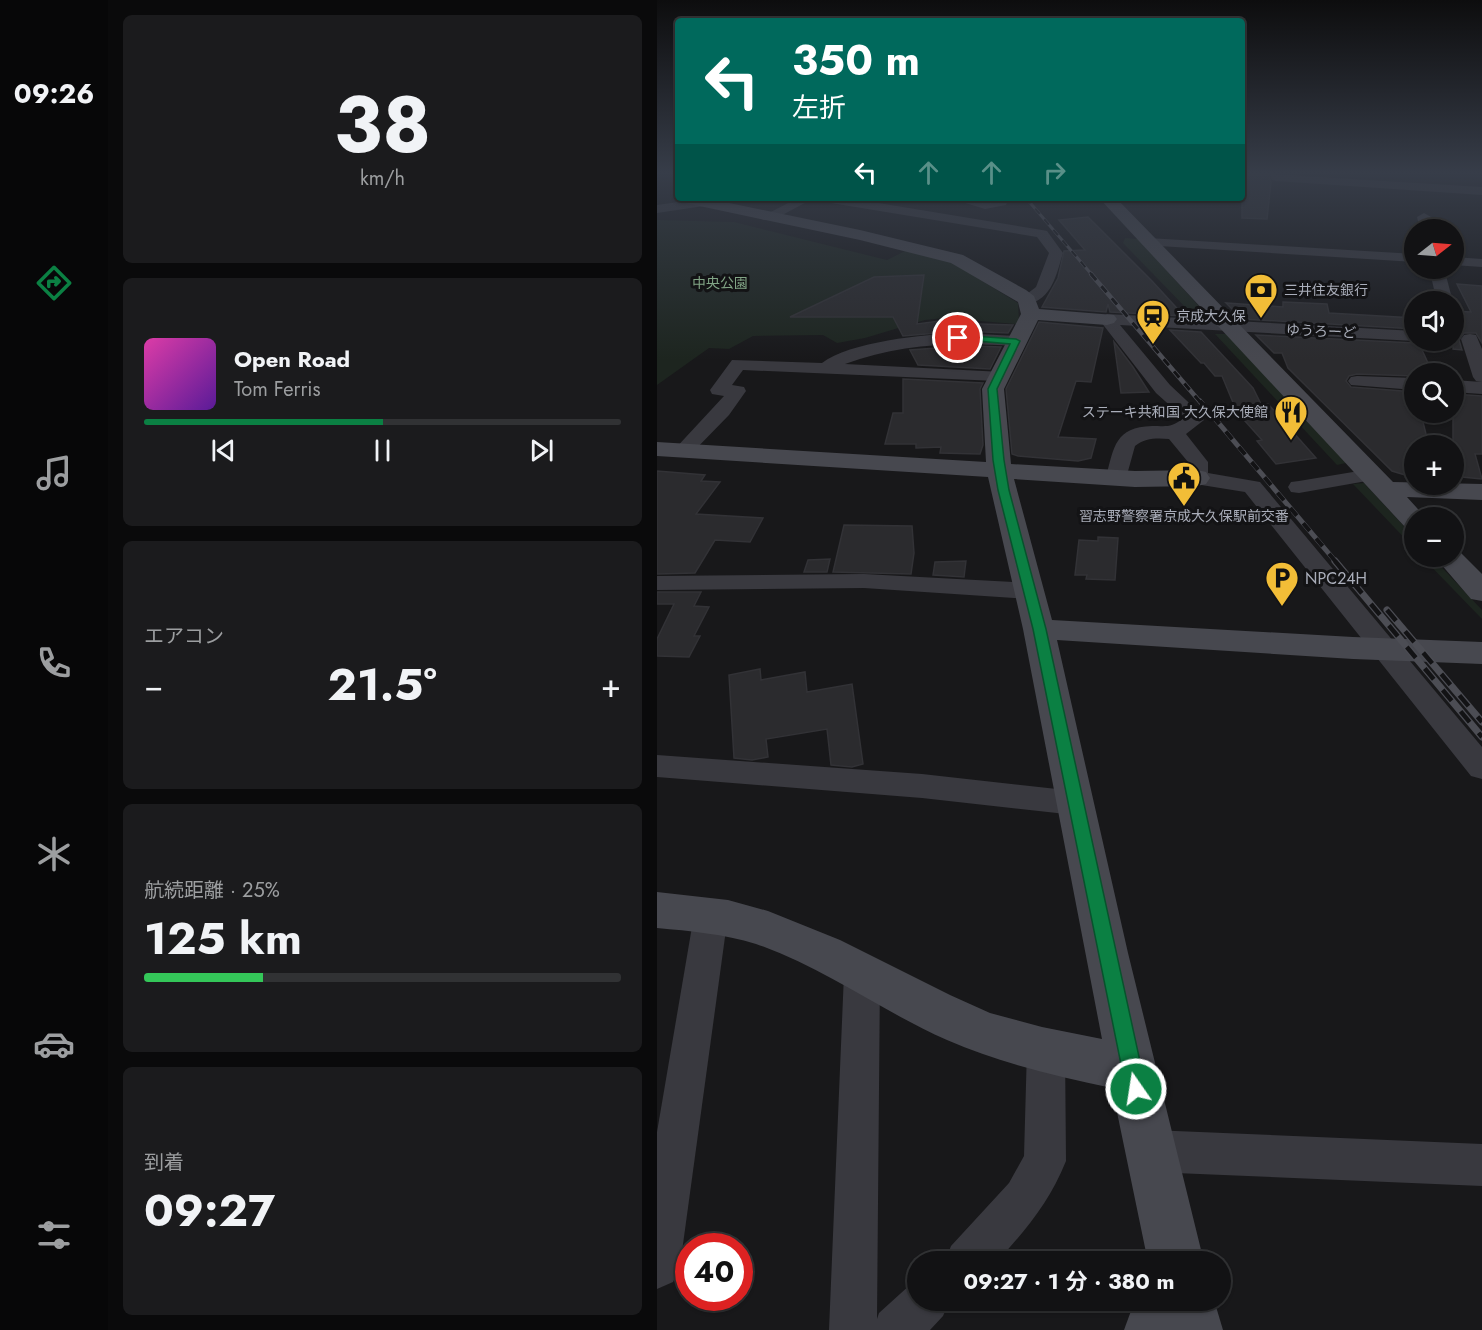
<!DOCTYPE html>
<html lang="ja">
<head>
<meta charset="utf-8">
<style>
	:root { --surface:#121214; --page:#1b1b1d; --text:#f1f3f6; --muted:#9c9ea0; --line:#313234; --accent:#0b8043 }
	body { margin:0; font-family:Jost,"Noto Sans JP",sans-serif; background:var(--page); color:var(--text); height:100vh; display:flex; flex-direction:column; font-size:22px; white-space:nowrap }
	* { box-sizing:border-box; margin:0 }
	p { font-size:20px; color:var(--muted) }
	.icon { flex:none; width:33px; height:33px; fill:none; stroke:currentColor; stroke-width:2; stroke-linecap:round; stroke-linejoin:round }
	.map { position:relative; flex:1; overflow:hidden }
	.side { display:flex; flex-direction:column; gap:15px; padding:15px; background:#0a0a0b; width:549px }
	.side>* { flex:none }
	.hud { position:absolute; left:18px; top:18px; width:570px; height:183px; border-radius:6px; box-shadow:0 2px 4px #0004,0 0 0 2px var(--line); background:#00695c; color:#fff; overflow:hidden }
	.needle { width:39px; rotate:73deg }
	.fabs { position:absolute; left:747px; top:219px; display:grid; gap:12px }
	.fabs a { display:grid; place-items:center; width:60px; height:60px; border-radius:50%; background:var(--surface); box-shadow:0 2px 4px #0004,0 0 0 2px var(--line); font-size:30px }
	.speed { position:absolute; left:18px; top:1233px; display:flex; gap:12px; font-size:30px; font-weight:700; text-align:center }
	.speed>* { display:grid; place-content:center; width:78px; height:78px; border-radius:50%; background:var(--surface); box-shadow:0 2px 4px #0004,0 0 0 2px var(--line); line-height:1 }
	.speed .limit { border:9px solid #d22; background:#fff; color:#111 }
	.pin { position:absolute; display:grid; place-items:center; width:51px; height:51px; color:#fff; margin:-26px; border:3px solid #fff; border-radius:50%; box-shadow:0 2px 6px #0007 }
	.me { position:absolute; width:66px; margin:-33px; rotate:347deg; stroke-linejoin:round; filter:drop-shadow(0 0 4px #0008) }
	.turn { display:flex; align-items:center; gap:21px; height:126px; padding:0 18px; font-size:27px }
	.turn .icon { width:78px; height:78px; stroke-width:2.5 }
	.turn b { display:block; font-size:42px; line-height:51px }
	.lanes { display:flex; align-items:center; height:57px; padding:0 18px; background:#0003; justify-content:center; gap:30px; direction:ltr }
	.lanes .off { opacity:.35 }
	.big { font-size:45px; font-weight:700; line-height:1.1 }
	.side .tile { flex:1; display:flex; flex-direction:column; justify-content:center; gap:9px; min-width:0; padding:0 21px; border-radius:9px; background:var(--page) }
	.side .dial { align-items:center; gap:0 }
	.dial b { font-size:78px; line-height:1 }
	.song { display:flex; align-items:center; gap:18px }
	.cover { width:72px; height:72px; border-radius:9px; background:linear-gradient(135deg,hsl(320 70% 55%),hsl(270 70% 35%)) }
	.played { height:6px; border-radius:3px; background:linear-gradient(90deg,var(--accent) 50%,var(--line) 50%) }
	.keys { display:flex; justify-content:space-around; direction:ltr }
	.heat { display:flex; justify-content:space-between; align-items:center; font-size:33px; direction:ltr }
	.charge { height:9px; border-radius:4px; background:linear-gradient(90deg,#34c759 25%,var(--line) 0) }
	.trip { position:absolute; left:250px; top:1251px; width:324px; height:60px; border-radius:30px; background:var(--surface); box-shadow:0 2px 4px #0004,0 0 0 2px var(--line); font-weight:700; line-height:60px; text-align:center }
	main { display:flex; flex:1; min-height:0 }
	.menu { display:flex; flex-direction:column; width:108px; justify-content:space-around; align-items:center; background:#070708; color:var(--muted) }
	.menu .icon { width:42px; height:42px }
	.menu .on { color:var(--accent) }
	.menu b { font-size:27px; color:var(--text) }
	.map>svg:first-child { display:block }
	.green { fill:#1d251f }
	.building { fill:#2b2b2e; stroke:#323236; stroke-width:1.5 }
	.lines { fill:none; stroke-linecap:round; stroke-linejoin:round }
	.street { fill:#39393f; fill-rule:evenodd }
	.secondary { fill:#47484f; fill-rule:evenodd }
	.rail-far3-casing { stroke:#4c4d54; stroke-width:3 }
	.rail-far2-casing { stroke:#4c4d54; stroke-width:4.5 }
	.rail-far1-casing { stroke:#4c4d54; stroke-width:5 }
	.rail-casing { stroke:#4c4d54; stroke-width:7 }
	.rail-far3 { stroke:#131315; stroke-width:2; stroke-dasharray:7; stroke-linecap:butt }
	.rail-far2 { stroke:#131315; stroke-width:3; stroke-dasharray:8; stroke-linecap:butt }
	.rail-far1 { stroke:#131315; stroke-width:4; stroke-dasharray:10; stroke-linecap:butt }
	.rail { stroke:#131315; stroke-width:4.5; stroke-dasharray:14; stroke-linecap:butt }
	.route { fill:#0b8043; stroke:#07532c; stroke-width:1.5 }
	.labels { text-anchor:middle; stroke-width:6; stroke-linejoin:round; paint-order:stroke }
	.far-park-label { font-size:14px; fill:#81a485; stroke:#131315 }
	.far-poi-label { font-size:14px; fill:#aaaeba; stroke:#131315; text-anchor:start }
	.far-street-label { font-size:14px; fill:#aaaeba; stroke:#131315 }
	.poi-label { font-size:16px; fill:#aaaeba; stroke:#131315; text-anchor:start }
</style>
</head>
<body>
<main>
<nav class="menu">
<b>09:26</b>
<svg class="icon on" aria-label="directions" viewBox="0 0 24 24"><path d="M12 3l9 9-9 9-9-9zM9 14v-3h6M13 9l2 2-2 2"/></svg>
<svg class="icon" aria-label="music" viewBox="0 0 24 24"><path d="M9 18V5l10-2v13"/><circle cx="6" cy="18" r="3"/><circle cx="16" cy="16" r="3"/></svg>
<svg class="icon" aria-label="phone" viewBox="0 0 24 24"><path d="M5 4h4l2 5-3 2q2 4 5 5l2-3 5 2v4C11 20 4 13 5 4z"/></svg>
<svg class="icon" aria-label="climate" viewBox="0 0 24 24"><path d="M12 3v18M4 7l16 10M4 17L20 7"/></svg>
<svg class="icon" aria-label="car" viewBox="0 0 24 24"><path d="M5 17H2v-5l4-1 3-4h7l3 4 3 1v5h-3M9 17h6M6 11h13"/><circle cx="7" cy="17" r="2"/><circle cx="17" cy="17" r="2"/></svg>
<svg class="icon" aria-label="filters" viewBox="0 0 24 24"><path d="M4 7h16M4 17h16"/><circle cx="9" cy="7" r="2"/><circle cx="15" cy="17" r="2"/></svg>
</nav>
<section class="side">
<div class="tile dial"><b>38</b><p>km/h</p></div>
<div class="tile">
<div class="song"><i class="cover"></i><div><b>Open Road</b><p>Tom Ferris</p></div></div>
<div class="played"></div>
<div class="keys"><svg class="icon" aria-label="previous" viewBox="0 0 24 24"><path d="M18 5L8 12l10 7zM5 5v14"/></svg><svg class="icon" aria-label="pause" viewBox="0 0 24 24"><path d="M8 5v14M16 5v14"/></svg><svg class="icon" aria-label="next" viewBox="0 0 24 24"><path d="M6 5l10 7-10 7zM19 5v14"/></svg></div>
</div>
<div class="tile"><p>エアコン</p>
<div class="heat"><a>−</a><b class="big">21.5°</b><a>+</a></div>
</div>
<div class="tile"><p>航続距離 · 25%</p><b class="big">125 km</b><div class="charge"></div></div>
<div class="tile"><p>到着</p><b class="big">09:27</b></div>
</section>
<div class="map">
<svg width="825" height="1330" viewBox="0 0 825 1330">
	<rect width="100%" height="100%" fill="#18181a"/>
	<g class="green">
		<path d="M0,220L77,222L230,260L250,250L294,262L361,303L362,320L359,324L287,318L268,320L208,338L180,343L166,335L96,336L72,349L52,348L0,385Z"/>
		<path d="M468,238L481,239L549,314L534,313L466,243Z"/>
		<path d="M558,334H572L689,463L680,465Z"/>
		<path d="M707,483L757,537V548L696,484Z"/>
		<path d="M765,557H775L825,610V619Z"/>
	</g>
	<g class="building">
		<path d="M585,174H611L614,182L610,219L585,218Z"/>
		<path d="M431,217L495,281L527,316L453,312L451,304L449,312L385,307L401,278L407,251L428,250L402,220Z"/>
		<path d="M267,275L260,324L283,321L289,323L356,325L351,333L303,331L246,336L236,317H133L217,277Z"/>
		<path d="M800,284L825,286V343L819,333H807L802,340L805,350L796,349L797,311L814,312Z"/>
		<path d="M626,302L670,304L672,313L758,318V329L585,319L569,303L626,307Z"/>
		<path d="M382,322L446,328L434,382L419,381L401,437L439,439L434,458L421,461L361,456L355,454L349,389Z"/>
		<path d="M513,330L544,332L596,388L604,404H611L659,458L619,464L600,441L605,440L580,412L565,376H558L547,363H544Z"/>
		<path d="M599,335L758,343L761,341L776,374H758V376L700,374L692,376L689,381L694,387L758,392V412H760L761,418H765L772,446H758V478L735,471L631,368L625,353H617Z"/>
		<path d="M457,342L476,367L492,392L464,393Z"/>
		<path d="M294,347L316,346L344,347L333,369L261,365L253,350Z"/>
		<path d="M246,379L326,383L323,389L326,445L323,454L283,453L284,447L259,448V444H228L236,413H246Z"/>
		<path d="M796,394L825,396V454H818L825,479L805,477L800,455H796Z"/>
		<path d="M0,471L48,475L44,481L63,482L39,514L106,518L93,542L58,540L38,573L0,574Z"/>
		<path d="M187,525L255,526L257,553L254,574L176,572Z"/>
		<path d="M441,537L461,538L458,580L429,579L430,575H418L422,540L441,541Z"/>
		<path d="M173,559L170,572H147L151,560Z"/>
		<path d="M309,561L307,577L276,575L278,562Z"/>
		<path d="M0,592H44L37,606L52,607L37,636H43L32,657L0,656V639L17,604H0Z"/>
		<path d="M103,669L104,680L148,672L150,692L195,684L206,764L195,767L174,765L170,729L109,739L111,757L95,760L77,758L72,675Z"/>
	</g>
	<g class="lines">
		<g class="street">
			<path d="M613,174L825,187V195L619,181L615,180Z"/>
			<path d="M141,198H157L116,220H106L104,217Z"/>
			<path d="M162,198H191L385,230L390,231L406,253C399,275 396,298 370,305L362,300L379,287L392,253L380,237L168,202Z"/>
			<path d="M301,198C316,198 329,201 344,198L350,202L349,205L328,209L302,201Z"/>
			<path d="M42,199L47,200L48,203L47,206L0,213V205Z"/>
			<path d="M767,213L774,217L777,230H763L760,217Z"/>
			<path d="M491,238L758,254V262L486,245L484,242L486,239Z"/>
			<path d="M796,257L825,259V267L796,265Z"/>
			<path d="M772,268H787L796,302H780Z"/>
			<path d="M450,314L758,331V340H760L758,341L463,325L513,385L545,415L547,420L529,434L551,462V473L603,482L825,747V779L814,776L588,492L532,483L529,478L531,462L512,439C499,438 488,438 478,446L468,482L460,483L452,482L449,477C457,447 458,427 495,426C511,426 513,428 527,418L499,393L444,322L442,319Z"/>
			<path d="M303,333L359,336L365,337L368,341L365,345L359,346C301,342 243,343 188,364L346,372L349,376L346,380L340,381L86,370L75,385L87,387L89,391L72,415L33,455H19L16,451L67,396L55,394L53,390L75,360L165,363C192,342 268,334 303,333Z"/>
			<path d="M813,334L819,335L825,349V394L796,392V380L825,382L819,381L816,377L804,339L807,335Z"/>
			<path d="M700,376L758,378V390L694,385L691,381L694,377Z"/>
			<path d="M714,469L721,471L725,475L721,479L642,493L634,492L631,487L634,482L642,481Z"/>
			<path d="M207,574L374,583L383,586L386,591L383,596L374,599L207,588L0,590V576Z"/>
			<path d="M0,755L265,774L418,791L429,794L434,803L429,812L418,815L265,798L0,777Z"/>
			<path d="M54,900L66,904L71,915L23,1266L16,1282L0,1289V1132L37,915L42,904Z"/>
			<path d="M205,958L218,962L223,974L220,1319L222,1313L254,1284L261,1281V1300H293L286,1316L273,1330H172L187,974L192,962Z"/>
			<path d="M389,1030L403,1036L408,1049L409,1161C392,1203 370,1228 340,1262H288L294,1246L352,1183L367,1156L370,1049L375,1036Z"/>
			<path d="M494,1130L825,1144V1186L494,1172L479,1166L473,1151L479,1136Z"/>
		</g>
		<g class="secondary">
			<path d="M21,194V198H48L203,230L306,255L369,290L377,296L382,309L457,315L460,319L457,323L450,325L381,320L347,389L354,464L478,471L540,470L549,472L553,478L549,484L540,486L478,487L357,479L395,620L696,637L825,642V664L696,659L400,640L471,953L547,1262H491L455,1088C398,1076 343,1063 290,1040C224,1011 166,967 99,944C67,934 33,931 0,928V892L71,900L111,911L183,940L293,995L333,1013L385,1027L445,1039L366,629L331,477L0,456V442L329,462L325,389L364,314L361,302L294,263L203,240L19,201L17,198Z"/>
			<path d="M442,198H459L736,482L825,484V500L750,497L769,518H758V529L748,527Z"/>
			<path d="M796,549L801,550L825,574V601L814,599L777,556H796Z"/>
			<path d="M478,1300H557L566,1330H467Z"/>
		</g>
		<defs>
			<path id="rail-far3" d="M369,198L436,276"/>
			<path id="rail-far2" d="M434,274L544,403"/>
			<path id="rail-far1" d="M543,401L679,562"/>
			<g id="rail">
				<path d="M678,561L825,737"/>
				<path d="M730,610L825,722"/>
			</g>
		</defs>
		<use href="#rail-far3" class="rail-far3-casing"/>
		<use href="#rail-far2" class="rail-far2-casing"/>
		<use href="#rail-far1" class="rail-far1-casing"/>
		<use href="#rail" class="rail-casing"/>
		<use href="#rail-far3" class="rail-far3"/>
		<use href="#rail-far2" class="rail-far2"/>
		<use href="#rail-far1" class="rail-far1"/>
		<use href="#rail" class="rail"/>
	</g>
	<linearGradient id="sky" x2="0" y2="1"><stop stop-color="#0d0d0e"/><stop offset="0.48" stop-color="#373d49"/><stop offset="1" stop-color="#373d49" stop-opacity="0"/></linearGradient>
	<rect width="825" height="360" fill="url(#sky)"/>
	<path class="route" d="M301,335L359,339L363,341L340,389L347,460L352,490L389,629L489,1089L486,1096L479,1099L472,1096L469,1089L376,629L341,490L336,460L331,389L353,344L298,339V336Z"/>
	<defs>
		<symbol id="bank-pin" viewBox="-11 -11 22 30"><path d="M0 17L-7.5 6A9.5 9.5 0 1 1 7.5 6Z" fill="#f2bd37" stroke="#131315"/><path d="M-6-4H6V4H-6ZM0-2.3a2.3 2.3 0 1 0 0 4.6a2.3 2.3 0 1 0 0-4.6Z" fill="#111"/></symbol>
		<symbol id="station-pin" viewBox="-11 -11 22 30"><path d="M0 17L-7.5 6A9.5 9.5 0 1 1 7.5 6Z" fill="#f2bd37" stroke="#131315"/><path d="M-3-6H3Q5-6 5-4V2Q5 4 3 4L4.5 6H3L1.5 4h-3L-3 6H-4.5L-3 4Q-5 4-5 2V-4Q-5-6-3-6ZM-3.5-4v3h7v-3ZM-3.5 1v1.5H-2V1ZM2 1v1.5H3.5V1Z" fill="#111"/></symbol>
		<symbol id="restaurant-pin" viewBox="-11 -11 22 30"><path d="M0 17L-7.5 6A9.5 9.5 0 1 1 7.5 6Z" fill="#f2bd37" stroke="#131315"/><path d="M-5-6h1v4h1v-4h1v4h1v-4h1v5L-1.5 .5V6h-2V.5L-5-1ZM5-6V6H3V1.5H1.5Q1.5-4 5-6Z" fill="#111"/></symbol>
		<symbol id="civic-pin" viewBox="-11 -11 22 30"><path d="M0 17L-7.5 6A9.5 9.5 0 1 1 7.5 6Z" fill="#f2bd37" stroke="#131315"/><path d="M-.6-6.5H3V-4.5H.6V-3L4-1V1h2V6H-6V1h2V-1L-.6-3ZM-1.2 2.5V6h2.4V2.5Z" fill="#111"/></symbol>
		<symbol id="parking-pin" viewBox="-11 -11 22 30"><path d="M0 17L-7.5 6A9.5 9.5 0 1 1 7.5 6Z" fill="#f2bd37" stroke="#131315"/><path d="M-3.5-5.5H1a3.5 3.5 0 0 1 0 7H-1V5.5H-3.5ZM-1-3.4V-.6H.8a1.4 1.4 0 0 0 0-2.8Z" fill="#111"/></symbol>
	</defs>
	<g fill-rule="evenodd">
		<use href="#bank-pin" x="585" y="271" width="38" height="52"/>
		<use href="#station-pin" x="477" y="297" width="38" height="52"/>
		<use href="#restaurant-pin" x="615" y="393" width="38" height="52"/>
		<use href="#civic-pin" x="508" y="459" width="38" height="52"/>
		<use href="#parking-pin" x="606" y="559" width="38" height="52"/>
	</g>
	<g class="labels">
		<g class="far-park-label">
			<text x="63" y="288">中央公園</text>
		</g>
		<g class="far-poi-label">
			<text x="627" y="295">三井住友銀行</text>
			<text x="519" y="321">京成大久保</text>
			<text x="611" y="417" text-anchor="end">ステーキ共和国 大久保大使館</text>
			<text x="527" y="521" text-anchor="middle">習志野警察署京成大久保駅前交番</text>
		</g>
		<g class="far-street-label">
			<text transform="translate(664 331) rotate(3)" y="5">ゆうろーど</text>
		</g>
		<g class="poi-label">
			<text x="648" y="584">NPC24H</text>
		</g>
	</g>
</svg>
<div class="fabs">
<a><svg class="needle" viewBox="-14 -14 28 28"><path d="M0-13l5 13h-10z" fill="#e53935"/><path d="M0 13l5-13h-10z" fill="#9c9ea0"/></svg></a>
<a><svg class="icon" aria-label="sound" viewBox="0 0 24 24"><path d="M4 9h4l5-4v14l-5-4H4zM17 9q2 3 0 6"/></svg></a>
<a><svg class="icon" aria-label="search" viewBox="0 0 24 24"><circle cx="10" cy="10" r="6"/><path d="M15 15l6 6"/></svg></a>
<a>+</a>
<a>−</a>
</div>
<div class="speed"><div class="limit">40</div></div>
<div class="pin" style="left:301px;top:338px;background:#d93025"><svg class="icon" aria-label="arrive" viewBox="0 0 24 24"><path d="M6 21V4h12l-3 4 3 4H6"/></svg></div>
<svg class="me" style="left:479px;top:1089px" viewBox="-20 -20 40 40"><circle r="17" fill="#0b8043" stroke="#fff" stroke-width="3"/><path d="M0-11L8 9 0 5-8 9z" fill="#fff"/></svg>
<div class="trip">09:27 · 1 分 · 380 m</div>
<div class="hud">
<div class="turn"><svg class="icon" aria-label="left" viewBox="0 0 24 24"><path d="M17 20v-9H6M10 6l-5 5 5 5"/></svg><div><b>350 m</b>左折</div></div>
<div class="lanes"><svg class="icon" aria-label="left" viewBox="0 0 24 24"><path d="M17 20v-9H6M10 6l-5 5 5 5"/></svg><svg class="icon off" aria-label="ahead" viewBox="0 0 24 24"><path d="M12 20V5M6 11l6-6 6 6"/></svg><svg class="icon off" aria-label="ahead" viewBox="0 0 24 24"><path d="M12 20V5M6 11l6-6 6 6"/></svg><svg class="icon off" aria-label="right" viewBox="0 0 24 24"><path d="M7 20v-9h11M14 6l5 5-5 5"/></svg></div>
</div>
</div>
</main>
</body>
</html>
